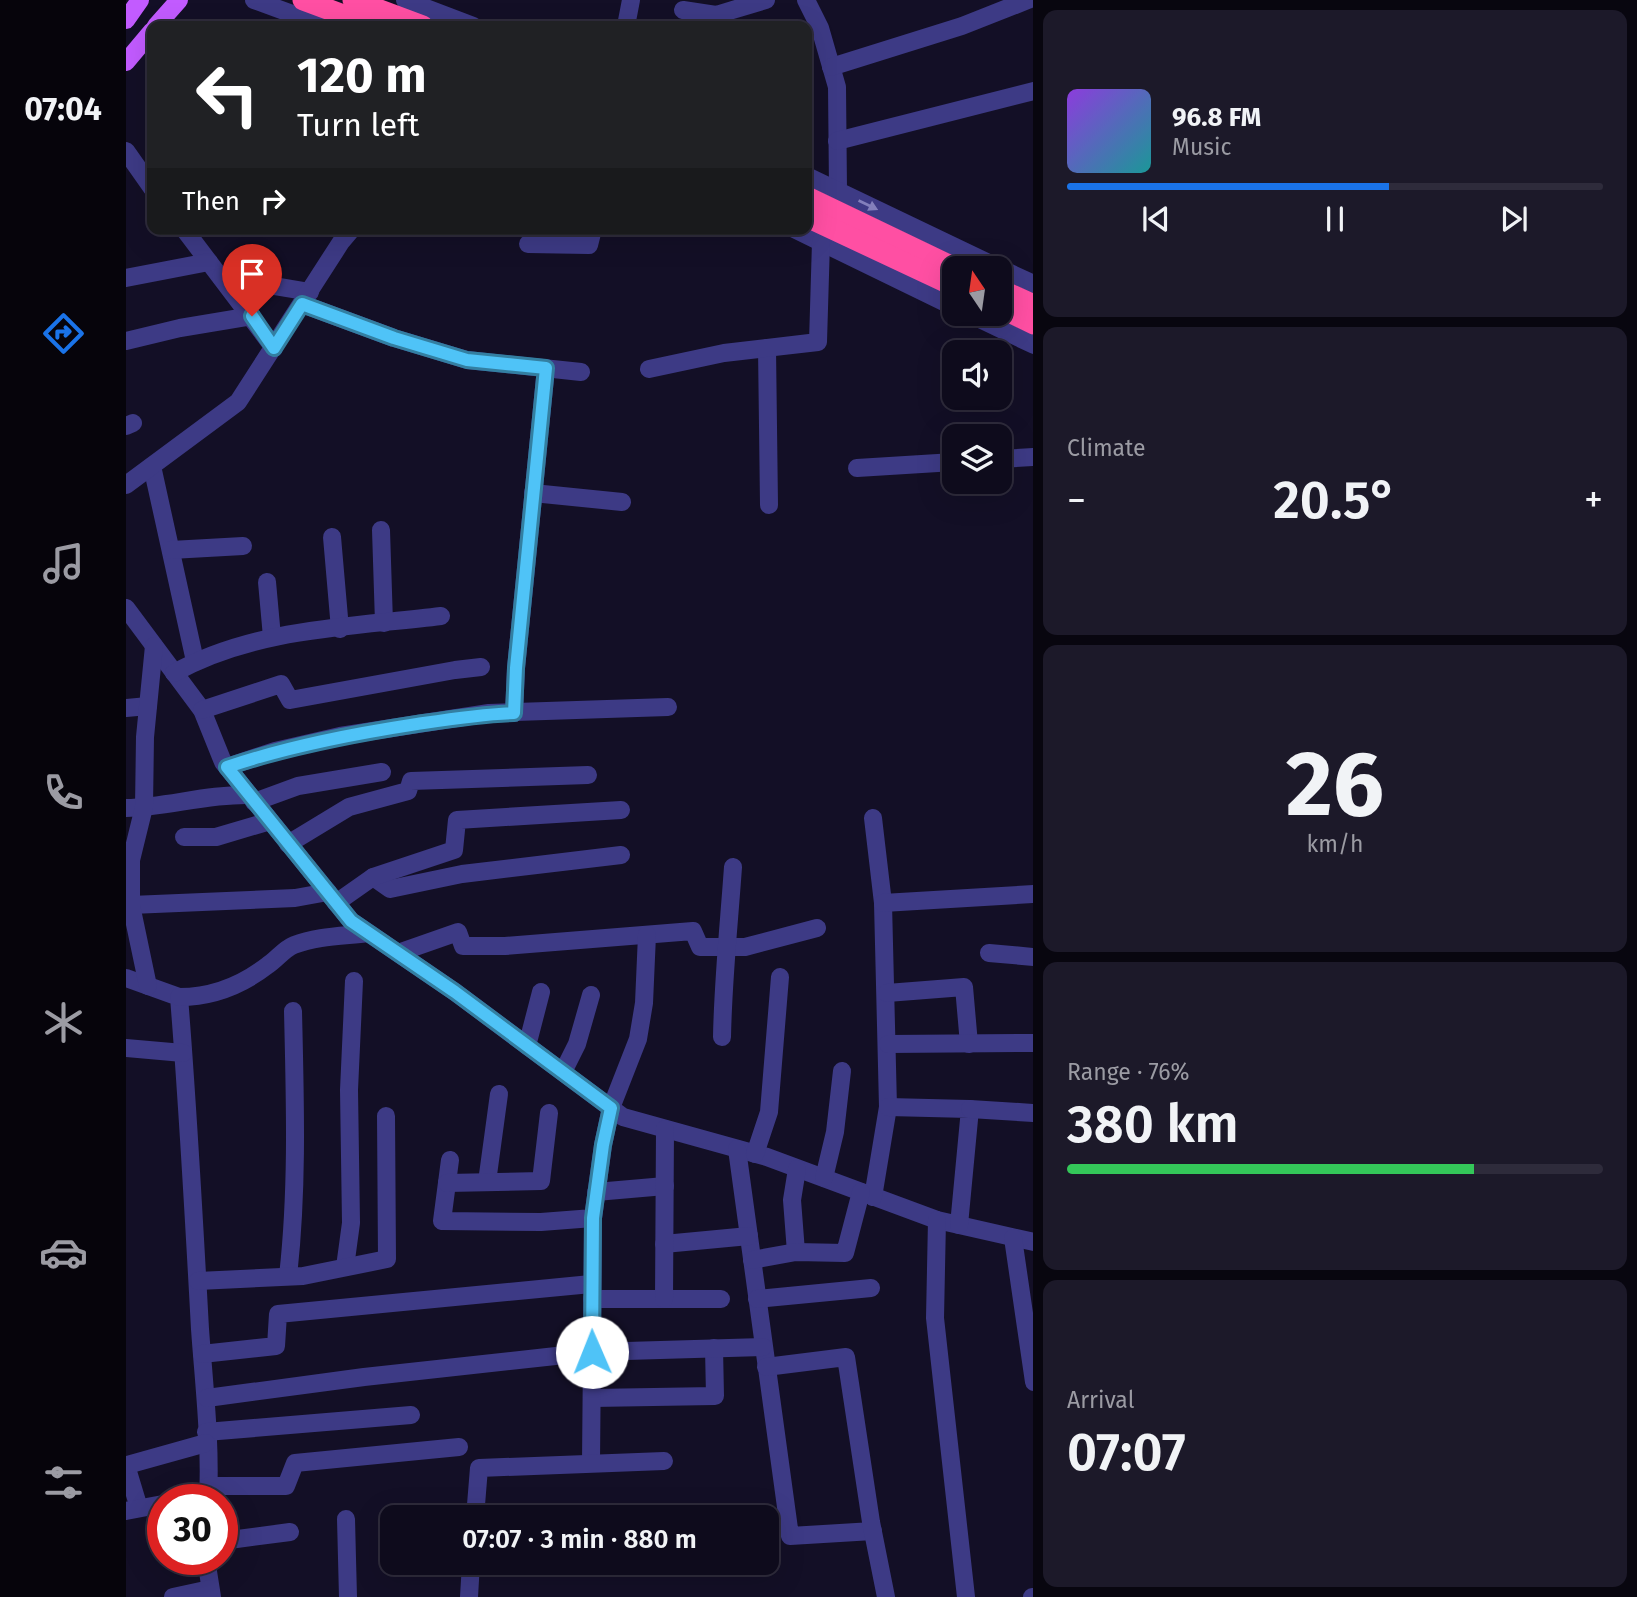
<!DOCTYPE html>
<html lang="en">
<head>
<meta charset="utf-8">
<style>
	:root { --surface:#0e0b1c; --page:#1c1929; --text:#f1f3f6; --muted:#9b9ba3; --line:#2e2b3b; --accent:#1a73e8 }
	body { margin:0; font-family:"Fira Sans",sans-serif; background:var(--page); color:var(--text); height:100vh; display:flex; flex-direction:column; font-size:26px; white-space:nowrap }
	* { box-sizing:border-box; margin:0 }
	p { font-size:23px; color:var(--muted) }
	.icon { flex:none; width:38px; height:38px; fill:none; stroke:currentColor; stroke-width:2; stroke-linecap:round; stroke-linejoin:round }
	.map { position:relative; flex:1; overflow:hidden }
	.details { display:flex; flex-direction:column; gap:10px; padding:10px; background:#08060f; width:604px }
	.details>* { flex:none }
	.hud { position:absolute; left:21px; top:21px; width:665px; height:214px; border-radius:14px; box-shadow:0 7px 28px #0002,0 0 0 2px var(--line); background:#202124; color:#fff; overflow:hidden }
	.needle { width:46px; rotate:347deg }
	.tools { position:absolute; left:816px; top:256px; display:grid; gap:14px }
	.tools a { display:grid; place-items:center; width:70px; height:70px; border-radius:14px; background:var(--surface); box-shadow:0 7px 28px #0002,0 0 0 2px var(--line); font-size:35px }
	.speed { position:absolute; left:21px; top:1484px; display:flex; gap:14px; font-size:35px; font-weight:700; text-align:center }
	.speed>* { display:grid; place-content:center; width:91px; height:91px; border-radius:50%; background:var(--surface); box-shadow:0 7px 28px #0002,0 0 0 2px var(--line); line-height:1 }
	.speed .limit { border:10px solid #d22; background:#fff; color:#111 }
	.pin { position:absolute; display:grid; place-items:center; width:60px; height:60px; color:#fff; margin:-72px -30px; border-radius:50% 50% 50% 0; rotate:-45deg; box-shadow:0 0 7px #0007 }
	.pin .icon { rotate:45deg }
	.me { position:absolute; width:77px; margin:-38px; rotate:359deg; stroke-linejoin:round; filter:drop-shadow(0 0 5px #0008) }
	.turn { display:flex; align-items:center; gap:24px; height:147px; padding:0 35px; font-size:32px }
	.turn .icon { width:91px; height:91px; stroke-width:2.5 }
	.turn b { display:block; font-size:49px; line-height:60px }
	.then { display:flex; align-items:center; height:66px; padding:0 35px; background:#0003; gap:14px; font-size:26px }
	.big { font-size:52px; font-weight:600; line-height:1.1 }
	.details .tile { flex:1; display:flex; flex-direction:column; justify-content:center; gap:10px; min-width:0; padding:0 24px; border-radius:14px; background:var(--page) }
	.details .dial { align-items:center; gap:0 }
	.dial b { font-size:91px; line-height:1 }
	.song { display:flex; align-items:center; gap:21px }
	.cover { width:84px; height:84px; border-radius:10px; background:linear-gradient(135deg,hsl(270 70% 55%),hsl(180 70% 35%)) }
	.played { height:7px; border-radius:4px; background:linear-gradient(90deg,var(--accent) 60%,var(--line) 60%) }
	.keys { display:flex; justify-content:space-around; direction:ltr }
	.heat { display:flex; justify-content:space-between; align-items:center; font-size:38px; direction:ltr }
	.charge { height:10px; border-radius:5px; background:linear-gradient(90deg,#34c759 76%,var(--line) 0) }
	.trip { position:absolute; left:254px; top:1505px; width:399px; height:70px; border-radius:14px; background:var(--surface); box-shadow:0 7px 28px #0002,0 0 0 2px var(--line); font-weight:600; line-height:70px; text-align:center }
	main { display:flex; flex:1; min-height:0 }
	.menu { display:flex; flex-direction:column; width:126px; justify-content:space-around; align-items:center; background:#06040b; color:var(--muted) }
	.menu .icon { width:49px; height:49px }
	.menu .current { color:var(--accent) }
	.menu b { font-size:32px; color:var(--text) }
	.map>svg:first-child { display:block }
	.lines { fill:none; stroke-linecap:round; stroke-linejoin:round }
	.minor { stroke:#3d3a85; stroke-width:18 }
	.major { stroke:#c25bff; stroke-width:18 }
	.highway { stroke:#ff4fa3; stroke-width:21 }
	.oneway { fill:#837fbc }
	.route-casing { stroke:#337fa1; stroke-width:18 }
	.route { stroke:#4fc3f7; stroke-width:12 }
</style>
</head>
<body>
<main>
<nav class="menu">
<b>07:04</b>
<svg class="icon current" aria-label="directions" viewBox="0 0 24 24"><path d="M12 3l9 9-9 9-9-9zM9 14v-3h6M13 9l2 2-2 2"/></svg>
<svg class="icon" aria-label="music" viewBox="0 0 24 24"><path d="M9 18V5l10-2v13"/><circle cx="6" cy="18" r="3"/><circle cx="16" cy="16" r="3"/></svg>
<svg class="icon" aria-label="phone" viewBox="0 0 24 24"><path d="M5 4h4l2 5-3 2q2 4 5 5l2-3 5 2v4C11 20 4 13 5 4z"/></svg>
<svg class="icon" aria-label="climate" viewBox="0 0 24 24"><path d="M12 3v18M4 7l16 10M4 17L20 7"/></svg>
<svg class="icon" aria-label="car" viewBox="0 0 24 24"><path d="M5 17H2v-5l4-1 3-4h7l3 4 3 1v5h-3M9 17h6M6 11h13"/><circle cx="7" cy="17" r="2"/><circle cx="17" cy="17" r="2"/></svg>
<svg class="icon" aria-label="filters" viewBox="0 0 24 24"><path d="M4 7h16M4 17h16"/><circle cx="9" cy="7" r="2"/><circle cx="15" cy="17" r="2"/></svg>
</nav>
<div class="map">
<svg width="908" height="1597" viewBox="0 0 908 1597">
	<rect width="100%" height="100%" fill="#130f26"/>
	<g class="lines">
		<g class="minor">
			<path d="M128,0L199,26"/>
			<path d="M279,0L347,26"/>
			<path d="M680,0L694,28L711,87L712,190"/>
			<path d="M557,10L590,15L640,0"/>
			<path d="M500,26L505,0"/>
			<path d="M705,67L836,26L902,0"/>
			<path d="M711,141L908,91"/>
			<path d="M0,151L26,188"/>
			<path d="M681,176L873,268"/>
			<path d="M58,229L148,348"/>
			<path d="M668,229L828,307"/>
			<path d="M402,244L463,245L467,229"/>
			<path d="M873,268L908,284"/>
			<path d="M95,277L184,292"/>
			<path d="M0,278L83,262"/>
			<path d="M176,304L268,338L341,360L455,372"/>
			<path d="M841,313L908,345"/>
			<path d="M0,341L54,328L126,316"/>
			<path d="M641,348L643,505"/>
			<path d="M523,369L598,353L692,342L695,242"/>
			<path d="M0,426L7,423"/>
			<path d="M873,459L908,457"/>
			<path d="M26,466L69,661"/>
			<path d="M731,468L828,462"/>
			<path d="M0,485L112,402L215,242L226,229"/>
			<path d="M407,493L496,502"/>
			<path d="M255,530L258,623"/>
			<path d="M206,537L214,629"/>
			<path d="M45,550L117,546"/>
			<path d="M141,582L146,637"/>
			<path d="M0,608L76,710L97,762L225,921L329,992L497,1117L641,1157L811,1220L908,1242"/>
			<path d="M48,673C128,628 226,627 315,616"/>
			<path d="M0,708L22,706"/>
			<path d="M76,710L155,684L164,700L329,670L355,667"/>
			<path d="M388,713L390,668L420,368"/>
			<path d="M101,767L149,751L214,736L363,713L542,707"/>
			<path d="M128,802L172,786L256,772"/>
			<path d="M0,808C41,807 81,794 123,795"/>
			<path d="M747,818L757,903L762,1107L747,1197"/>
			<path d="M58,837H90L144,821"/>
			<path d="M162,844L223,807L282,791L285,781L462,775"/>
			<path d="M247,877L264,889L336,874L495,855"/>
			<path d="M210,903L247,877L328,850L331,820L495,810"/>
			<path d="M757,903L908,894"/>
			<path d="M5,905L169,898L202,892"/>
			<path d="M272,953L332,932L337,946H379L567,931L574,947H619L691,928"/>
			<path d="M863,953L908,957"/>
			<path d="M0,978L53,997C62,1108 68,1218 74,1329C78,1385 85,1444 82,1500"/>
			<path d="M22,986L5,905V860L18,807L19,737L28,646"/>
			<path d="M761,993L838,987L843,1044"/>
			<path d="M53,997C87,997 115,986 142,965C151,959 158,949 168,945C191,936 218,936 242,933"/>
			<path d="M596,1037C597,980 603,924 607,867"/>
			<path d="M762,1044L908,1043"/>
			<path d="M401,1046L415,992"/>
			<path d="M0,1048L57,1053"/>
			<path d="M437,1072L451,1044L465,995"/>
			<path d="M762,1107L844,1109L833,1225"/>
			<path d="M844,1109L908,1113"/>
			<path d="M611,1149L664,1536L747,1531"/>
			<path d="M629,1154L643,1112L654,977"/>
			<path d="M324,1160L316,1221L415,1222L467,1218L477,1145L485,1108L512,1039L518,1003L521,935"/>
			<path d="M698,1178L709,1132L716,1071"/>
			<path d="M361,1182L373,1094"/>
			<path d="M321,1183L415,1181L423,1113"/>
			<path d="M470,1192L539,1186"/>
			<path d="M811,1220L809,1318L840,1597"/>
			<path d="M887,1238L908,1382"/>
			<path d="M538,1244L623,1236"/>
			<path d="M670,1252L666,1200L671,1169"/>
			<path d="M626,1260L670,1252L719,1253L735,1192"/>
			<path d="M219,1267L225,1223L223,1090L228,981"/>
			<path d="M162,1276C172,1188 169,1099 167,1011"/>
			<path d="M72,1281L177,1276L261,1259L260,1116"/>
			<path d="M466,1299H595"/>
			<path d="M538,1299L539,1129"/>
			<path d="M631,1299L745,1288"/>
			<path d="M76,1354L150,1346L152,1314L465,1284"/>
			<path d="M640,1367L720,1357L745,1522L760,1597"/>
			<path d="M81,1398L238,1377L466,1352L467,1218"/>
			<path d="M466,1398L589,1396L588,1348"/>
			<path d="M80,1432L285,1415"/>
			<path d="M465,1462L466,1352L637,1347"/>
			<path d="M0,1465L13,1508"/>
			<path d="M1,1465L80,1443"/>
			<path d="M82,1486H160L169,1463L333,1447"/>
			<path d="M61,1500L82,1496"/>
			<path d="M0,1511L37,1504"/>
			<path d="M349,1517L353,1468L538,1461"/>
			<path d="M220,1519L222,1597"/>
			<path d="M96,1541L164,1532"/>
			<path d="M80,1559L86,1597"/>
			<path d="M47,1597L84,1589"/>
			<path d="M343,1597L345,1563"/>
			<path d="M906,1597H908"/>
		</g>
		<g class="major">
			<path d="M0,20L14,0"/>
			<path d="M30,26L53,0"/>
			<path d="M0,62L26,31"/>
		</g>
		<g class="highway">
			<path d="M177,0L247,26"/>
			<path d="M227,0L297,26"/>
			<path d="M681,197L829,268"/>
			<path d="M681,217L828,286"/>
			<path d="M873,289L908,305"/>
			<path d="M873,307L908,324"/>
		</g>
	</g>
	<defs><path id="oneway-solid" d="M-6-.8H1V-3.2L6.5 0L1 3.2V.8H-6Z" transform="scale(1.75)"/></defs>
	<use class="oneway" href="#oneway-solid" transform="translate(742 205) rotate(26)"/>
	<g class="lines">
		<defs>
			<path id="route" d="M126,316L148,348L176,304L268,338L341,360L420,368L390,668L388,713C355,714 324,719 291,724C226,734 163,746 101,767L225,921L329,992L485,1108L477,1145L467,1218L466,1352"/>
		</defs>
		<use href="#route" class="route-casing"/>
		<use href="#route" class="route"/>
	</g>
</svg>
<div class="tools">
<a><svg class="needle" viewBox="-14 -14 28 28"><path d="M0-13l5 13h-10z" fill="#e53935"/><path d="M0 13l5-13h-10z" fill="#9b9ba3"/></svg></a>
<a><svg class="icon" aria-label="sound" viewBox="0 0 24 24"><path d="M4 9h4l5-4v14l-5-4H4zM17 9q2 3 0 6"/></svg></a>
<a><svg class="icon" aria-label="layers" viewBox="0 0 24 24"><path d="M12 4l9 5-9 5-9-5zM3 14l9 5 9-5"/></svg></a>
</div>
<div class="speed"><div class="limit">30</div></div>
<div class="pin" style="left:126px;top:316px;background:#d93025"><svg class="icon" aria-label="arrive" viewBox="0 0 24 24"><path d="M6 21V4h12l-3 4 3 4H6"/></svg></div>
<svg class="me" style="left:466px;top:1352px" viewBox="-20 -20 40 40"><circle r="19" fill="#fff"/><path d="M0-13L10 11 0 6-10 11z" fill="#4fc3f7"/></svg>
<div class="trip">07:07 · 3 min · 880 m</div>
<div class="hud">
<div class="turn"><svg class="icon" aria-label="left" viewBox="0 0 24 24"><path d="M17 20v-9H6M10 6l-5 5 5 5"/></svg><div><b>120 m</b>Turn left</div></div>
<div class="then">Then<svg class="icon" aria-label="right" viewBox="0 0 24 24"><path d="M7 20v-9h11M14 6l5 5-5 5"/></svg></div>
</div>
</div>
<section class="details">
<div class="tile">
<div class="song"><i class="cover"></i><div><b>96.8 FM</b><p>Music</p></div></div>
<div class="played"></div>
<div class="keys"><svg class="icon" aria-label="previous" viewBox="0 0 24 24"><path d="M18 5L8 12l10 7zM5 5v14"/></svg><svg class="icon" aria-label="pause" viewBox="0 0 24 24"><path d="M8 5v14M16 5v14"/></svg><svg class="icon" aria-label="next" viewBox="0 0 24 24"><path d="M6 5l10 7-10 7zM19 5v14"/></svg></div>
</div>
<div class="tile"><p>Climate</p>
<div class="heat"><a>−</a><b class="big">20.5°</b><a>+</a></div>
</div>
<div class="tile dial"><b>26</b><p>km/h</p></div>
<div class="tile"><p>Range · 76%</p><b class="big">380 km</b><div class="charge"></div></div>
<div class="tile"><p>Arrival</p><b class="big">07:07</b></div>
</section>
</main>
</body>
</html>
